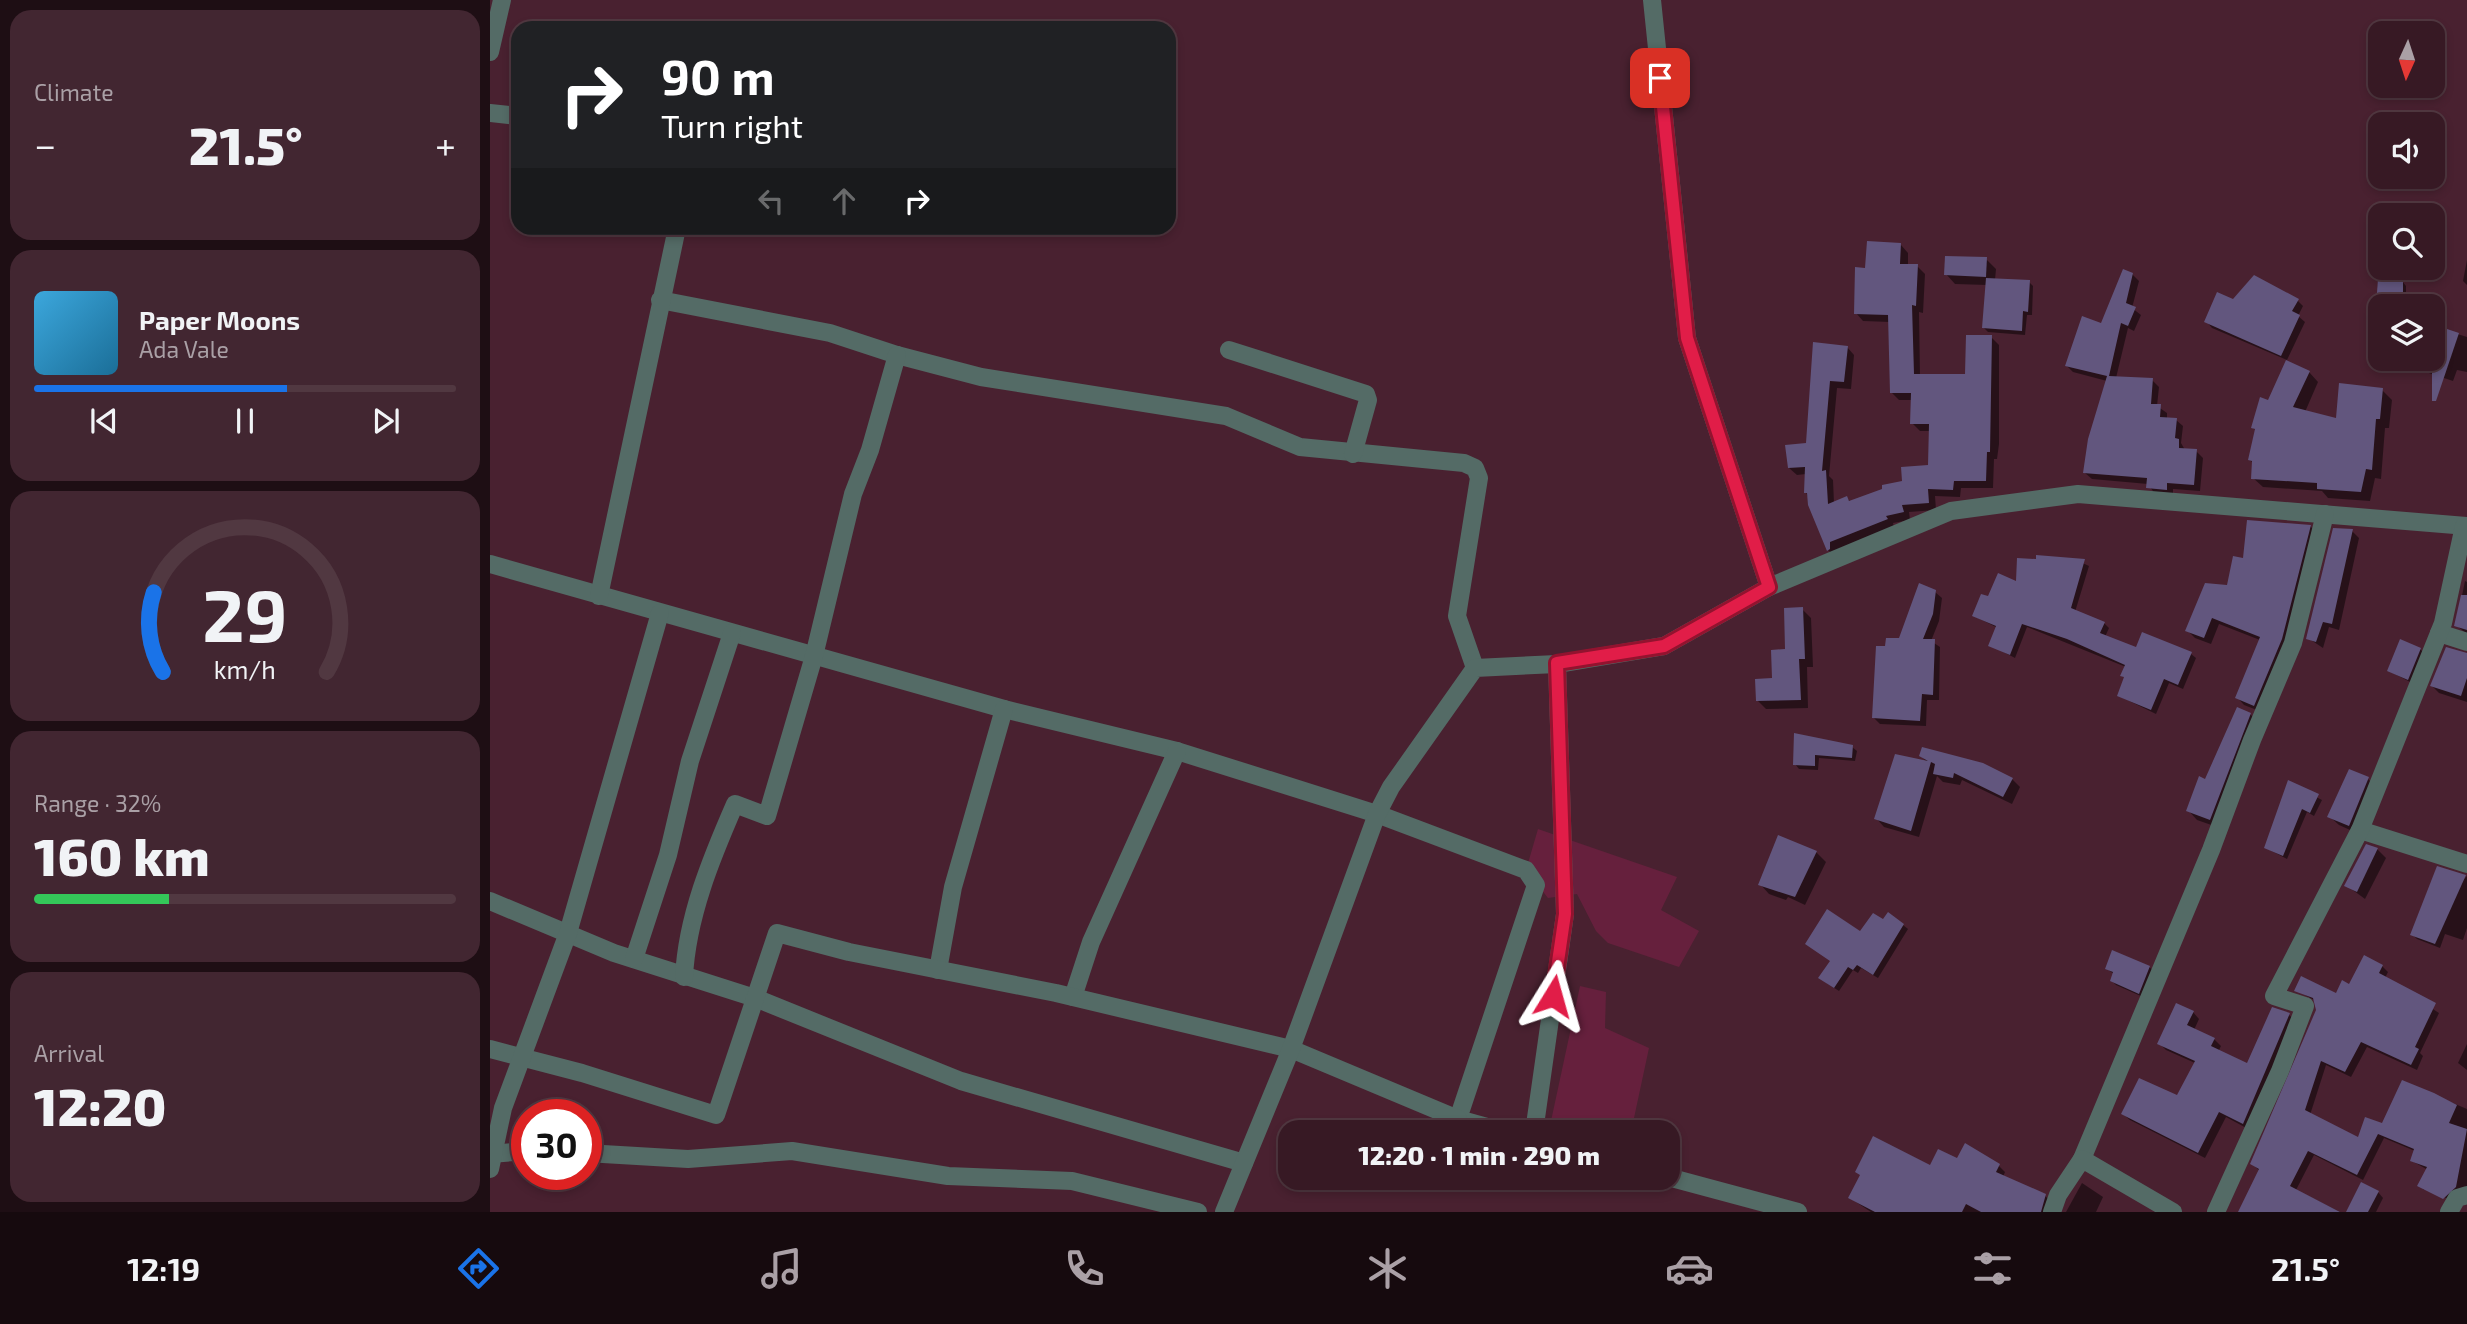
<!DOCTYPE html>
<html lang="en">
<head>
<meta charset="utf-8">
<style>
	:root { --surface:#371924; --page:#422631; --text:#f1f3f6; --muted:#aaa0a6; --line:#513841; --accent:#1a73e8 }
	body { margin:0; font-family:"Exo 2",sans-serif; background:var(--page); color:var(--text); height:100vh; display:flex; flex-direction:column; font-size:26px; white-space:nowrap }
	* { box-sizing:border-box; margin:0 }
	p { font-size:23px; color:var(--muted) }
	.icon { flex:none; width:38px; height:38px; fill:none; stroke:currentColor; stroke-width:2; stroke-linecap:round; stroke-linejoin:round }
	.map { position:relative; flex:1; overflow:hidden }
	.drawer { display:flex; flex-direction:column; gap:10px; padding:10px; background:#1e0e14; width:490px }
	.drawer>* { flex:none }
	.banner { position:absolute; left:21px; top:21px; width:665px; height:214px; border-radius:21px; box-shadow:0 4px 10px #0003,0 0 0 2px var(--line); background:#202124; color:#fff; overflow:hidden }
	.needle { width:46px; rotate:183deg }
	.controls { position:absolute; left:1878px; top:21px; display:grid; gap:14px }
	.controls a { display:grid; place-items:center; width:77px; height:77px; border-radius:14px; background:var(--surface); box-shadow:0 4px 10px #0003,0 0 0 2px var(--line); font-size:35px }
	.speed { position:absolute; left:21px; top:1099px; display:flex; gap:14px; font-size:35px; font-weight:700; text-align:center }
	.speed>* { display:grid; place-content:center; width:91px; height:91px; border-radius:50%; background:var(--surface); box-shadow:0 4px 10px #0003,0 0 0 2px var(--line); line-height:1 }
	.speed .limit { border:10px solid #d22; background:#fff; color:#111 }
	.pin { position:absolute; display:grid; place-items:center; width:60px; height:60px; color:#fff; margin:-30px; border-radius:14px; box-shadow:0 4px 10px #0006 }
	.me { position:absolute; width:77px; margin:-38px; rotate:8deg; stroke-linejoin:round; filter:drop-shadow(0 0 5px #0008) }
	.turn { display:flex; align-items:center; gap:24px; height:147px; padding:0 35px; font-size:32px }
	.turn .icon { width:91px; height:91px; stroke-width:2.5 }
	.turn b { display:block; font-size:49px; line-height:60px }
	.lanes { display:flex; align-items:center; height:66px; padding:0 35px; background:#0003; justify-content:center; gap:35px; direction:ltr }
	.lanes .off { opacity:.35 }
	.big { font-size:52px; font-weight:800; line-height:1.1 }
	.drawer .tile { flex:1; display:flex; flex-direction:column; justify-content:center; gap:10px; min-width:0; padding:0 24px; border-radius:21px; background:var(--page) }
	.drawer .dial { align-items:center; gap:0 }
	.dial svg { height:182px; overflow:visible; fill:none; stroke:var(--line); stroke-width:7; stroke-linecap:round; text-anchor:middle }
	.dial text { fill:var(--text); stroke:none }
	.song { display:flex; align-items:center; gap:21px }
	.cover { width:84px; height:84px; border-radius:10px; background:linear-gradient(135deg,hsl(200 70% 55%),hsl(200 70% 35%)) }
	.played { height:7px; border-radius:4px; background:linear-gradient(90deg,var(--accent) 60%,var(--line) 60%) }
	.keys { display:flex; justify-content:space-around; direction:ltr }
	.heat { display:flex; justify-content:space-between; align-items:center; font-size:38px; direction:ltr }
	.charge { height:10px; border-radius:5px; background:linear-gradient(90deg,#34c759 32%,var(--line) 0) }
	.trip { position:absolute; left:788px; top:1120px; width:402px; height:70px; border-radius:21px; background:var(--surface); box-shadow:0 4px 10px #0003,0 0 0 2px var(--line); font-weight:800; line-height:70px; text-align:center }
	.menu { display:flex; height:112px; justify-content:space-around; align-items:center; background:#160a0e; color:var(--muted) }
	.menu .icon { width:49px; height:49px }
	.menu .current { color:var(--accent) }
	.menu b { font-size:32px; color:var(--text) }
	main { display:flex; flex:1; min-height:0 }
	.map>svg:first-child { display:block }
	.green { fill:#66203d }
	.shadow { fill:#0007 }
	.building { fill:#62567e }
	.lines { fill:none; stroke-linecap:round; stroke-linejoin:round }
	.minor { stroke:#546b66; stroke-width:18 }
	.route-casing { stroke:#92132f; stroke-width:18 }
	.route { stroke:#e11d48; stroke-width:12 }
</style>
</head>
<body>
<main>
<section class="drawer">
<div class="tile"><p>Climate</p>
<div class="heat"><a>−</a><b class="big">21.5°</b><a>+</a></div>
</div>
<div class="tile">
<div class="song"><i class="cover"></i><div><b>Paper Moons</b><p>Ada Vale</p></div></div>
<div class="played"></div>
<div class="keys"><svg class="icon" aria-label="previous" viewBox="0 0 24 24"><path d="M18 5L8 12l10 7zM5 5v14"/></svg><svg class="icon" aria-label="pause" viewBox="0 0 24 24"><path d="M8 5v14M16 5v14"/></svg><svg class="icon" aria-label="next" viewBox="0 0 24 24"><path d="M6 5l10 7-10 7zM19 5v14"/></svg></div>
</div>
<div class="tile dial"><svg viewBox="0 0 100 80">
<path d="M14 69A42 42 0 1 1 86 69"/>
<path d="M14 69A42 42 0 0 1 10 34" stroke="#1a73e8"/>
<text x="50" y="56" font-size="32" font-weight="700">29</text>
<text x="50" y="72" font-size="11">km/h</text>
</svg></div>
<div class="tile"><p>Range · 32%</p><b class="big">160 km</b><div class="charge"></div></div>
<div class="tile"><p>Arrival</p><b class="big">12:20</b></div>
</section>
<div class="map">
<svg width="1977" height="1212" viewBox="0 0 1977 1212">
	<rect width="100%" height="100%" fill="#492130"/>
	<g class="green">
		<path d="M1048,829L1187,877L1171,910L1209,931L1189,967L1118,943L1106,931L1087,894L1058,898L1036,870Z"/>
		<path d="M1090,986L1116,992L1115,1028L1159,1048L1141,1132H1103L1061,1121Z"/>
	</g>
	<g class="shadow">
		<path d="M1411,245L1418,253V266H1427L1435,274L1433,313L1429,312L1430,376H1477L1501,337L1509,345V444L1507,459H1504L1503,488H1471L1470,497L1445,496L1446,510L1419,512L1420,520L1403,523L1404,527L1346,557L1338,550L1316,492V474L1307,475L1299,468L1317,445L1325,344L1357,347L1364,355L1361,389L1347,388L1339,476L1343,480L1344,503L1356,498L1361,502L1413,482L1440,467L1441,431H1430L1422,423L1423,400H1409L1401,392L1400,322L1373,321L1366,313L1377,269Z"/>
		<path d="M1496,259L1506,269L1505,280L1539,282L1543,286L1542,315H1537L1535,335L1498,332L1494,328L1497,285L1465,284L1456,274Z"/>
		<path d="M1977,260V285L1973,281Z"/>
		<path d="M1642,274L1649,281L1642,308L1651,315L1644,331L1638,328L1626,378L1662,380L1669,387L1667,406L1677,413V419L1686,420L1693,426L1691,443L1695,450L1706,451L1713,458L1710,491L1683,489V496L1665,494L1658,484L1602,479L1595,473L1617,381L1583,372L1577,366L1612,325Z"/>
		<path d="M1889,281H1912L1916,286V306H1890V330L1887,327Z"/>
		<path d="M1808,301L1813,306L1808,316L1815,322L1797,360L1722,328L1717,322L1743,302Z"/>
		<path d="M1942,326L1977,337V372L1967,370L1963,381L1936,372L1928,364L1930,359H1942Z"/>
		<path d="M1819,372L1828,382L1815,412L1847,421L1892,390L1902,400L1899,428H1895L1891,479L1885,478L1880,501L1838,498L1832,491L1773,487L1763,478L1764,464L1760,460L1767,431L1763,428L1779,402Z"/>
		<path d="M1820,526L1827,533L1799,647L1772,712L1754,705L1747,697L1770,640L1729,624L1721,644L1705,638L1697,630L1738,587L1754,560Z"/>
		<path d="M1862,531L1869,538L1849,630L1839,627L1833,648L1818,638Z"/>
		<path d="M1582,558L1599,566L1585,612L1614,623L1619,628L1615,637L1647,650L1701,654L1706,658L1693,689L1679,683L1666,714L1629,696L1636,679V667L1537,627L1525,658L1500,645L1508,628L1484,616L1499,598L1528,584L1529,560Z"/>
		<path d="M1975,581L1977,582V634L1966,625Z"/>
		<path d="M1445,592L1452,598L1449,621L1441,641L1450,647L1449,700H1437L1436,726L1390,724L1384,718L1397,648L1411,640Z"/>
		<path d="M1312,609L1321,618L1323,667H1317L1318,708L1276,709L1268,701L1284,680Z"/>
		<path d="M1930,649L1934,653L1922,683L1899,671Z"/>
		<path d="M1977,655V702L1949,693L1942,686Z"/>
		<path d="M1760,714L1770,724L1730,828L1707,820L1698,810Z"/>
		<path d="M1305,736L1362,747L1367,751L1365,761L1329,758L1328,770L1309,769L1305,764Z"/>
		<path d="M1431,756L1522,779L1530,787L1522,804L1472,780L1470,785L1453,782L1447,776L1429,837L1394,827L1386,818L1437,762Z"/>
		<path d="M1878,779L1887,788L1869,834L1849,825L1839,816Z"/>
		<path d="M1799,783L1832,800L1824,816L1817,812L1797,859L1776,848Z"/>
		<path d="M1289,838L1326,852L1336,862L1315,905L1298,897L1296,900L1279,894L1270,884Z"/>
		<path d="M1887,849L1896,858L1875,899L1856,885Z"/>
		<path d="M1977,876V928L1973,940L1955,934L1950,948L1927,939L1922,934Z"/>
		<path d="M1394,922L1413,925L1418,929L1388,978L1371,968L1368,973L1363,970L1349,991L1335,982L1371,934Z"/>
		<path d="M1892,966L1898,972L1895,978L1949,1013L1930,1053L1933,1056L1927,1070L1877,1047L1861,1077L1836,1065L1820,1115L1869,1139L1893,1125L1913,1082L1977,1109V1190L1962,1201L1934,1187V1190L1930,1185L1938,1170L1922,1161L1925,1151L1894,1138L1873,1180L1824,1155L1806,1190L1850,1212H1751L1770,1171L1762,1164L1828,1010L1826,1001L1806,990L1847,995Z"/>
		<path d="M1659,967L1664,971L1653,997L1626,985L1622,981L1624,974L1617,969Z"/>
		<path d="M1703,1012L1709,1019L1704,1030L1724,1039L1731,1046L1728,1052L1758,1065L1799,1015L1806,1021L1760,1130L1736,1117L1715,1158L1640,1120L1633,1114L1688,1097L1705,1063L1676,1050L1669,1043Z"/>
		<path d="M1977,1044V1070L1968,1063Z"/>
		<path d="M1468,1161L1509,1166L1515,1172L1513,1177L1555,1196L1562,1202L1559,1212H1381L1360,1198L1441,1167Z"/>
		<path d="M1592,1183L1613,1197L1606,1212H1576Z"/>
		<path d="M1888,1192L1893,1198L1886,1212H1858Z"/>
	</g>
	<g class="building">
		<path d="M1377,241L1411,243L1410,264H1428L1426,306L1422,305L1424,374H1475L1476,335H1502L1500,452H1497L1496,481H1464L1463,490L1438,489L1439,503L1412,505L1414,512L1396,516L1398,519L1340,542V549L1337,551L1318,505L1317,493H1314L1315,467L1298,468L1295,445L1316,443L1323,342L1358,346L1354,382L1340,381L1332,471L1336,470L1338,504L1357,496L1359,501L1392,489V485L1412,481L1411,467L1438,465L1439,424H1420L1421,393H1400L1398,315L1364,314L1365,267L1375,268Z"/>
		<path d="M1455,256L1497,257L1496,277L1454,275Z"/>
		<path d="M1633,269L1643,273L1636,303L1646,307L1638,326L1631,323L1619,376L1663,378L1661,404H1671L1670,417L1687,418L1685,438L1689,439V448L1707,449L1704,485L1677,483V490L1656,488L1657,478L1593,473L1598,439L1617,376L1575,366L1592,316L1611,323Z"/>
		<path d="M1764,275L1809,299L1802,311L1810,315L1791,356L1714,322L1727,292L1743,299Z"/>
		<path d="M1496,278L1540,280L1538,312L1533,311L1532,331L1492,328Z"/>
		<path d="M1888,279L1913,280V306H1886Z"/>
		<path d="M1942,324L1969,333L1946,401H1942Z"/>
		<path d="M1796,360L1820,371L1803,407L1846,418L1849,383L1893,388L1890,419H1886L1882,470L1876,469L1871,492L1827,489V483L1761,479L1762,461L1758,460L1765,429L1761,428L1770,397L1778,400Z"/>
		<path d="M1757,520L1821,525L1792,639L1764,706L1745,698L1770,637L1722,618L1714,638L1695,631L1715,583L1737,585L1743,556L1753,558Z"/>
		<path d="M1843,528L1863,529L1842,624L1833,622L1826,642L1816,639Z"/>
		<path d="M1546,555L1595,559L1581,608L1615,622L1610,633L1646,647L1652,632L1702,652L1688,685L1674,679L1661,710L1627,696L1634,677L1630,676L1635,665L1577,639L1532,624L1520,655L1498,646L1506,626L1482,616L1491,594L1498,596L1508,573L1526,581L1527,558L1546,559Z"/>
		<path d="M1429,583L1446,590L1443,614L1433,639H1445L1443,695L1432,694L1430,721L1382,718L1386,646H1395L1396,638H1409Z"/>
		<path d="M1971,595H1977V630L1964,626Z"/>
		<path d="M1313,607L1315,659H1309L1311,700L1266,701L1265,679L1282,678L1281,650L1295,649L1294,608Z"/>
		<path d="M1910,639L1931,648L1918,680L1897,671Z"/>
		<path d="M1956,647L1977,653V678L1971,696L1940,686Z"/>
		<path d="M1747,707L1761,713L1720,820L1696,811L1709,776L1715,779Z"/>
		<path d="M1304,733L1363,745L1362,758L1325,755V766L1303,765Z"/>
		<path d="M1432,747L1493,763L1523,778L1513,797L1464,773L1463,778L1443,774L1445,764L1441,762L1421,831L1384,819L1405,754L1438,761L1429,756Z"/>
		<path d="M1859,769L1879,777L1859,826L1837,817Z"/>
		<path d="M1798,780L1829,794L1820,813L1812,809L1793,856L1774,848Z"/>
		<path d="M1288,835L1327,851L1305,897L1268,885Z"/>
		<path d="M1876,844L1888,848L1867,892L1854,886Z"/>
		<path d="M1947,866L1976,875L1945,944L1920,935Z"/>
		<path d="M1337,909L1370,931L1383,913L1393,919L1398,912L1414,924L1383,975L1367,965L1363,970L1358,967L1344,988L1328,978L1340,961L1315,944Z"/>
		<path d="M1622,950L1660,966L1649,994L1620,981L1623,972L1615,969Z"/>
		<path d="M1874,955L1893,965L1889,973L1946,1003L1925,1047L1929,1049L1921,1065L1871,1042L1855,1072L1831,1061L1815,1110L1868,1137L1875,1117L1892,1123L1912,1080L1944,1093L1967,1105L1959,1123L1977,1129L1966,1187L1953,1199L1927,1186L1937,1167L1920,1161L1924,1149L1888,1134L1867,1175L1818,1151L1800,1186L1850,1212H1748L1769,1169L1760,1164L1826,1010L1823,998L1804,991L1811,976L1846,993L1852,980L1859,984Z"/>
		<path d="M1686,1003L1704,1011L1697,1025L1725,1038L1721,1046L1757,1063L1782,1007L1800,1013L1753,1124L1729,1112L1708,1153L1631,1114L1649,1078L1687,1095L1705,1061L1667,1044Z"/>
		<path d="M1383,1136L1440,1165L1448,1149L1467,1158L1475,1143L1510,1164L1506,1172L1556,1194L1551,1212H1491L1476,1204L1472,1212H1385L1358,1198L1370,1175L1365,1172Z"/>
		<path d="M1871,1182L1889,1191L1878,1212H1856Z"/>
	</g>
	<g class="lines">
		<g class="minor">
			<path d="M0,52L12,0"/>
			<path d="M0,113L28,116"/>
			<path d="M170,300L340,333L407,355L491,377L736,416L810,447L974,463L985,468L989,478L967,616L985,668"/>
			<path d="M739,350L876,394L878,400L863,454"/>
			<path d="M0,564L514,709L687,751L887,814L1036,870L1046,885L968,1119L1015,1132"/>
			<path d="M1279,587L1461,511L1588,494L1977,526"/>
			<path d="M109,596L187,228"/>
			<path d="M1949,633L1977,642"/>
			<path d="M1870,830L1977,864"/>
			<path d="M0,901L124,953L265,998L471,1081L754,1163"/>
			<path d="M144,959L178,855L200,761L242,633"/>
			<path d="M448,970L463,887L514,709"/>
			<path d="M194,977C197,917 221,859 245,804L277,816L324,656L363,494L380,450L407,355"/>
			<path d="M583,997L601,942L687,751"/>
			<path d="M0,1049L92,1073L226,1115L287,933L359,952L566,993L801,1049L968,1119"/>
			<path d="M1044,1132L1075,914L1067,664"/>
			<path d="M96,1153L198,1159L302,1151L458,1176L582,1181L708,1212"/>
			<path d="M0,1154L37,1151"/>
			<path d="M1592,1159L1721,850L1762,740L1803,643L1835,514"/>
			<path d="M0,1169L13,1108L78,933L170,613"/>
			<path d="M1178,1177L1308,1212"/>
			<path d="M734,1212L801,1049L887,814L901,787L985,668L1067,664L1174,646L1279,587L1197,338L1162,0"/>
			<path d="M1562,1212L1568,1195L1592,1159L1683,1212"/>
			<path d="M1726,1212L1790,1071L1815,1006L1784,996L1870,830L1953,623L1974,526"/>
			<path d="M1959,1212L1967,1198L1977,1195"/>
		</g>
	</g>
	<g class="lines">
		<defs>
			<path id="route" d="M1063,996L1075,914L1067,663L1174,646L1279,587L1197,338L1170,78"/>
		</defs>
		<use href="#route" class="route-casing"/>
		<use href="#route" class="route"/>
	</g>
</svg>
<div class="controls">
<a><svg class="needle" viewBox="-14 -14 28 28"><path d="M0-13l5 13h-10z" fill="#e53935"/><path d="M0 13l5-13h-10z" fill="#aaa0a6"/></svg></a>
<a><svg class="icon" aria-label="sound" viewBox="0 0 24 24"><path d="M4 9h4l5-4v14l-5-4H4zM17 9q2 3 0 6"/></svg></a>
<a><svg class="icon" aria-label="search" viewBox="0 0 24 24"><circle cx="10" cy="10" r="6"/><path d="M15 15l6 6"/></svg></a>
<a><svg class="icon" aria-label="layers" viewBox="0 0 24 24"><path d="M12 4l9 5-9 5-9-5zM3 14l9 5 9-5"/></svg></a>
</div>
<div class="speed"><div class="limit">30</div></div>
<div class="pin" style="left:1170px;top:78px;background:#d93025"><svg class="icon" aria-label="arrive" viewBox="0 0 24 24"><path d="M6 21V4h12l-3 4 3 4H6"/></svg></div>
<svg class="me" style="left:1063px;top:996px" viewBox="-20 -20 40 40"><path d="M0-17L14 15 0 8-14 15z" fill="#e11d48" stroke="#fff" stroke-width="4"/></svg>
<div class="trip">12:20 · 1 min · 290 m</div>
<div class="banner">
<div class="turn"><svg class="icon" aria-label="right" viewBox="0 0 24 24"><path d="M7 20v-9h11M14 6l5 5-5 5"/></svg><div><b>90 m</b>Turn right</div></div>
<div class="lanes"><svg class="icon off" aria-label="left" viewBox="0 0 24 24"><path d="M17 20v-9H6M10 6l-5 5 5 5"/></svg><svg class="icon off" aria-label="ahead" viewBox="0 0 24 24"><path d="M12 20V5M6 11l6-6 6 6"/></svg><svg class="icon" aria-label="right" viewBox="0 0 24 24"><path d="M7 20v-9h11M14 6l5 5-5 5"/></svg></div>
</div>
</div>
</main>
<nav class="menu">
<b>12:19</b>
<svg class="icon current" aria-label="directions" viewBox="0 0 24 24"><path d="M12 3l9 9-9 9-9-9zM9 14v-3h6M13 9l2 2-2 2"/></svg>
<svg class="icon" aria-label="music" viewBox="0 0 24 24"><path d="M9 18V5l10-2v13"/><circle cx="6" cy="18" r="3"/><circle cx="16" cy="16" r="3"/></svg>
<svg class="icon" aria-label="phone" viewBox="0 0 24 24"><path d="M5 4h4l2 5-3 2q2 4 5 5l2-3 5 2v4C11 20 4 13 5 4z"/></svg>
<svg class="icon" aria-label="climate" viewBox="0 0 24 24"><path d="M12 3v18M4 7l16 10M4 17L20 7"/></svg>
<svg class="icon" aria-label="car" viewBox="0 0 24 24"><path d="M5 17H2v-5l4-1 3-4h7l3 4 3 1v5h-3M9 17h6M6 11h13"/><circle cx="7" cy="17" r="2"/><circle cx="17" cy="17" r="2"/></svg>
<svg class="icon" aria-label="filters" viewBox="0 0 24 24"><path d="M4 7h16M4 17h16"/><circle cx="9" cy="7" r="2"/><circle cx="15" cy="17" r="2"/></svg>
<b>21.5°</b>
</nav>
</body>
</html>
